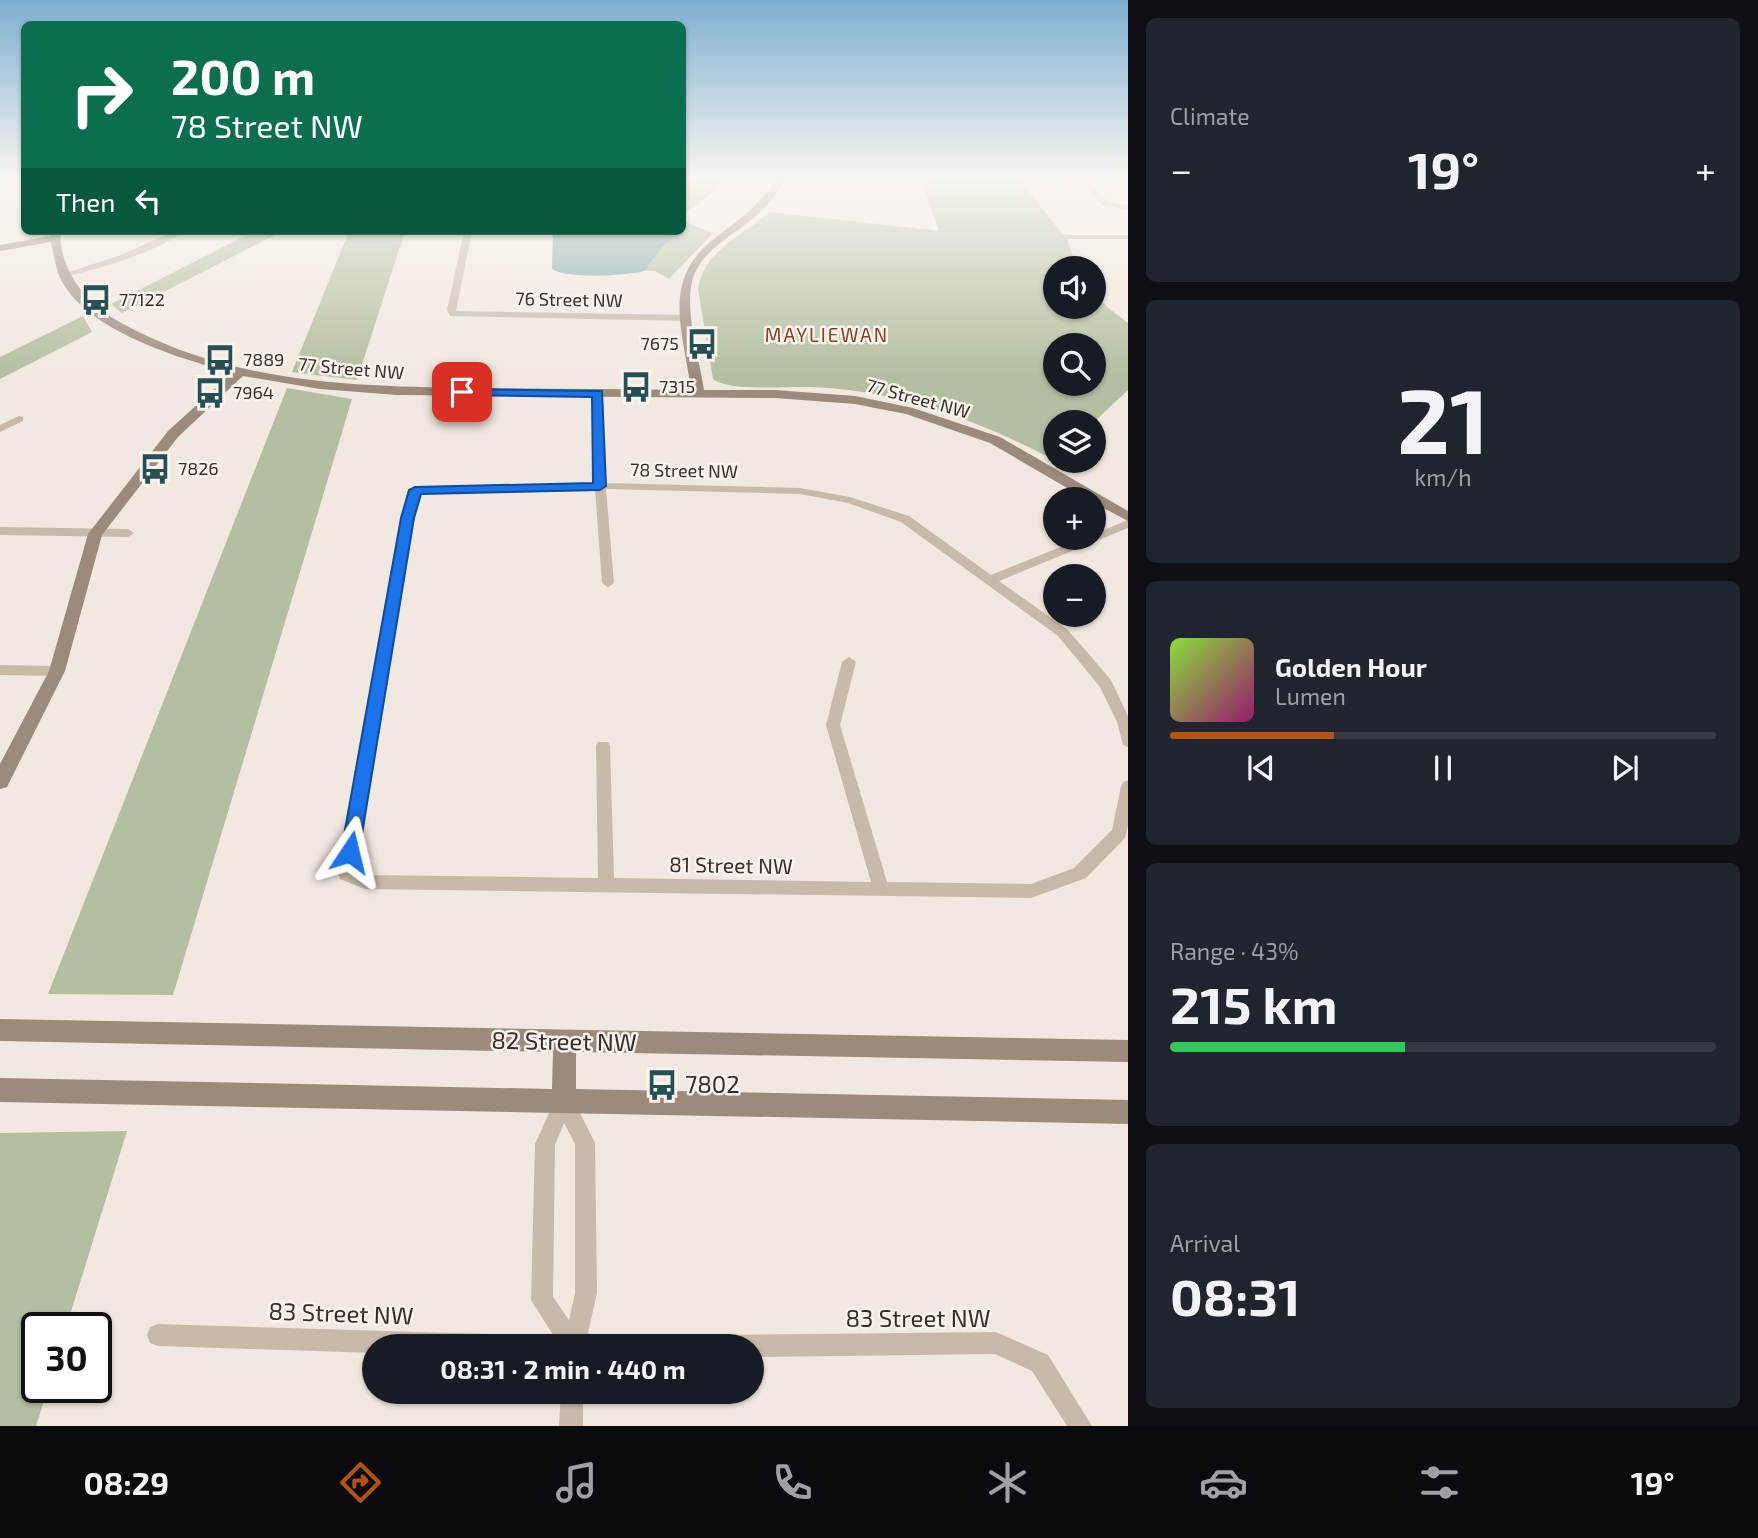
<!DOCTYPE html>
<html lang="en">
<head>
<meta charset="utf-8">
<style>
	:root { --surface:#171b24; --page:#20242c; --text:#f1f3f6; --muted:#9ea1a6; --line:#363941; --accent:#b45309 }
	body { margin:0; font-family:"Exo 2",sans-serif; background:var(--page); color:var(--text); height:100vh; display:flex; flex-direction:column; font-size:26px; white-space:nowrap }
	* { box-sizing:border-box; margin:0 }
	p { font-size:23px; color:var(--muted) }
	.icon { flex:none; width:38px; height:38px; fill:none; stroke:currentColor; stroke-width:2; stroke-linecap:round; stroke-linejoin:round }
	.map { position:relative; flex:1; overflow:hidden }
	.panel { display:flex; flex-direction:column; gap:18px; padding:18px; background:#0d0f14; width:630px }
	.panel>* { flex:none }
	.guide { position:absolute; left:21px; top:21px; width:665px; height:214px; border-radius:10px; box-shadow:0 2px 5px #0004; background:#0b6e4f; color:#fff; overflow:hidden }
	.fabs { position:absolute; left:1043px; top:256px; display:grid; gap:14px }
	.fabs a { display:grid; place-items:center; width:63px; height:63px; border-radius:50%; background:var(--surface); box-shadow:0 2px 5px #0004; font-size:35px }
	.speed { position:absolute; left:21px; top:1312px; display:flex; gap:14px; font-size:35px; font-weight:700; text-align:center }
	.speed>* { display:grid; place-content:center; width:91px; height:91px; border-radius:50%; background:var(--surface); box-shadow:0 2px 5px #0004; line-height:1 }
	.speed .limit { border:4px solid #111; border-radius:10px; background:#fff; color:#111 }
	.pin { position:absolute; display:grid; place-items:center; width:60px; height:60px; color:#fff; margin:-30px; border-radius:14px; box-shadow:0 4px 10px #0006 }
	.me { position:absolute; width:77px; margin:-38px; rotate:10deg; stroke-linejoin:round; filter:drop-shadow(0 0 5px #0008) }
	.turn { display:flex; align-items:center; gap:24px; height:147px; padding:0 35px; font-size:32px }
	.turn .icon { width:91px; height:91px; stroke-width:2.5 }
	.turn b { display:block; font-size:49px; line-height:60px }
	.then { display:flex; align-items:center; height:66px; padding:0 35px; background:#0003; gap:14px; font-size:26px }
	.big { font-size:52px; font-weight:700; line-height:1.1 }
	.panel .widget { flex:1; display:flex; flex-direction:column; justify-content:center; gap:10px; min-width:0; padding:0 24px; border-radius:10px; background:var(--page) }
	.panel .dial { align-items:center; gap:0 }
	.dial b { font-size:91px; line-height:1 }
	.song { display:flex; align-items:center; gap:21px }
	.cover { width:84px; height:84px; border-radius:10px; background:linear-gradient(135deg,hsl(90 70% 55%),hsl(320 70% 35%)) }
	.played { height:7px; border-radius:4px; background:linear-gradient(90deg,var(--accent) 30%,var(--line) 30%) }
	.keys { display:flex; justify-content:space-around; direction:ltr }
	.heat { display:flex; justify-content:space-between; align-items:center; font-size:38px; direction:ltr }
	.charge { height:10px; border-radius:5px; background:linear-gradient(90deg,#34c759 43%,var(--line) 0) }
	.trip { position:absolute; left:362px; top:1334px; width:402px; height:70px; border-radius:35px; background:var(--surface); box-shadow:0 2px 5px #0004; font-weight:700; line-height:70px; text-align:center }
	.menu { display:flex; height:112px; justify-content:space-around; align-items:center; background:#090b0e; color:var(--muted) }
	.menu .icon { width:49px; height:49px }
	.menu .on { color:var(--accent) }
	.menu b { font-size:32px; color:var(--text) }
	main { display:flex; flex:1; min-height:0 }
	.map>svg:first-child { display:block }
	.green { fill:#b3bfa0; fill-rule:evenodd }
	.water { fill:#80a8ac }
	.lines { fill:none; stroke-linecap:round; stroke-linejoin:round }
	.street { fill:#c8baab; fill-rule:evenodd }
	.secondary { fill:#9c8a7d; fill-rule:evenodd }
	.route { fill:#1a73e8; stroke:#114b97; stroke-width:2 }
	.labels { text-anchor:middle; stroke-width:5; stroke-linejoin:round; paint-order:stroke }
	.far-poi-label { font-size:18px; fill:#372f2a; stroke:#f9f3eb; text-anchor:start }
	.far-street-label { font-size:18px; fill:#372f2a; stroke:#f9f3eb }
	.far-neighbourhood-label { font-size:19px; letter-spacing:2px; fill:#7f4229; stroke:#f9f3eb }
	.street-label { font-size:21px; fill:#372f2a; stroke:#f9f3eb }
	.near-street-label { font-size:24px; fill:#372f2a; stroke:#f9f3eb }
	.near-poi-label { font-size:24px; fill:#372f2a; stroke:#f9f3eb; text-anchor:start }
</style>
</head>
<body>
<main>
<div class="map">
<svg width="1128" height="1426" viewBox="0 0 1128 1426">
	<rect width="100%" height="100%" fill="#f1e9df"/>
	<g class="green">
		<path d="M682,178H723L701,203L683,213Z"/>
		<path d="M920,178H1018L1063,235H1128V239H1067L1077,268H1055V306H1094V290L1107,307L1128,323V390L1094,422H1055V456L1052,459C976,419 894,389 808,387C784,386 731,392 713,379L698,289C704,250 742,236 770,212L939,231ZM1055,345H1094V383H1055Z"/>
		<path d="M683,221L713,233L669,279L655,271H644L657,238L653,231H682Z"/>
		<path d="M255,231H283L122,313L111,304Z"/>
		<path d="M349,231H405L357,380L292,372Z"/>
		<path d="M83,316L92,332L0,379V357Z"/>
		<path d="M287,388L352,399L173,995L48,994Z"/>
		<path d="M127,1131L66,1328H37V1388H48L36,1426H0V1133Z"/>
	</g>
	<path class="water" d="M553,231H672L677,234L663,246L644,271C627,276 566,279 552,269Z"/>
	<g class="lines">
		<g class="street">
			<path d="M1078,178H1085L1108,202L1128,205V209L1103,206Z"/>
			<path d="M174,231H184C153,254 101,268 64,277L60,275L121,255Z"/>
			<path d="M464,231H472L456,311L688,315L692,318L688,321L450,316L447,310Z"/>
			<path d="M598,390L603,393L605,483L800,488L850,497L909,516L991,575L1085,537H1094V534L1128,520V528L999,581L1068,630L1111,680L1128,716V747L1123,745L1117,722L1100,687L1058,636L901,522L848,503L800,494L606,489L614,583L608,587L602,583L595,489L420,493L413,518L355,870L366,875L598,878L596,746L598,742H608L610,746L614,878L871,882L826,725L842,662L849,657L856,662L840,725L887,882L1031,884L1074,868L1112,830L1121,786L1123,782L1128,780V826L1125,838L1086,878L1031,898L365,889L340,879L338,874L401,518L409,490L415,487L594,483L593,393Z"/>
			<path d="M19,416L23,417V421L0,432V425Z"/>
			<path d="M0,527L128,529L134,533L128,537L0,535Z"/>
			<path d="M0,665L57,666L64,671L57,676L0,675Z"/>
			<path d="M564,1092L571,1095L595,1143L597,1293L585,1346H560L531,1300L535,1144L557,1095ZM564,1123L575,1144V1293L569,1320L553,1297L555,1145Z"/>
			<path d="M158,1324L522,1335L530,1338L533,1346H374V1353L158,1346L150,1343L147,1335L150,1327Z"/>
			<path d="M996,1332L1048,1355L1092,1426H1067L1032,1371L995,1354L752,1357V1346H697L700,1338L708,1335Z"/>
			<path d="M561,1391H583V1426H559Z"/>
		</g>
		<g class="secondary">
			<path d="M776,178H785C779,190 773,200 763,209C741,233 700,247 692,282C685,315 699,356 704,390H775L855,396L913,408L1000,437L1128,511V521L1094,503V499H1086L990,443L906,414L855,404L775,398L397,395L320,389L243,376L178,437L102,535L65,671L7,787L0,789V764L49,671L88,534L168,431L232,373C180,358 80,330 58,273C55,263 53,252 51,242L0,251V245L50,236L51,231H61C58,251 69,274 81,290C97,312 121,323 145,335C252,386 373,387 489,388C556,389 624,389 691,390C683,328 659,278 719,235C742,218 762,203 776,178Z"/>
			<path d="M0,1019L1128,1040V1062L576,1052V1089L1128,1100V1124L0,1102V1078L552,1089L553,1052L0,1041Z"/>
		</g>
	</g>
	<linearGradient id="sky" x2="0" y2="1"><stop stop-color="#7eafd0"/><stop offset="0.47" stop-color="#f9f5f1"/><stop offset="1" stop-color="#f9f5f1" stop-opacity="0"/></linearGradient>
	<rect width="1128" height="378" fill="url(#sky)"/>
	<path class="route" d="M462,389L602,391L606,486L600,490L421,494L414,518L359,852L357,858L350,860L344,858L341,852L401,518L409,490L415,487L593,483L592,397L458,395V390Z"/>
	<defs>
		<symbol id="bus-bare" viewBox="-9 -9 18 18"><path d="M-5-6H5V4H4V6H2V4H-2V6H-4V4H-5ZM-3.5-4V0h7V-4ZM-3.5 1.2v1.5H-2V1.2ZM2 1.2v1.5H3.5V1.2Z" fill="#234f55" stroke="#f9f3eb" stroke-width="2.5" paint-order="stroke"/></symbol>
	</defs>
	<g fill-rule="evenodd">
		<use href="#bus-bare" x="74" y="278" width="44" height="44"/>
		<use href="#bus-bare" x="680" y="322" width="44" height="44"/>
		<use href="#bus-bare" x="198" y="338" width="44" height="44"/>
		<use href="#bus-bare" x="614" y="365" width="44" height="44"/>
		<use href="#bus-bare" x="188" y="371" width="44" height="44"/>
		<use href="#bus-bare" x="133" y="447" width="44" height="44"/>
		<use href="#bus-bare" x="640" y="1063" width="44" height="44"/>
	</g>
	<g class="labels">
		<g class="far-poi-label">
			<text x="119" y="306">77122</text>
			<text x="679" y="350" text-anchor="end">7675</text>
			<text x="243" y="366">7889</text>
			<text x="659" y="393">7315</text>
			<text x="233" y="399">7964</text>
			<text x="178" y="475">7826</text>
		</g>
		<g class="far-street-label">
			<text transform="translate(569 300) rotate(1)" y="6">76 Street NW</text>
			<text transform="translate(351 369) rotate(5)" y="6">77 Street NW</text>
			<text transform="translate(918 399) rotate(15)" y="6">77 Street NW</text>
			<text transform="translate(684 471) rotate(1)" y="6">78 Street NW</text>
		</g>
		<g class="far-neighbourhood-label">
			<text x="827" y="342">MAYLIEWAN</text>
		</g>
		<g class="street-label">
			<text transform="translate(731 866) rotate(1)" y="7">81 Street NW</text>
		</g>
		<g class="near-street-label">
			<text transform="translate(564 1042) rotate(1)" y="8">82 Street NW</text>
			<text transform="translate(341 1314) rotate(2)" y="8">83 Street NW</text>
			<text x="918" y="1327">83 Street NW</text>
		</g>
		<g class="near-poi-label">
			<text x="685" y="1093">7802</text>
		</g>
	</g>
</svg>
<div class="fabs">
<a><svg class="icon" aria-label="sound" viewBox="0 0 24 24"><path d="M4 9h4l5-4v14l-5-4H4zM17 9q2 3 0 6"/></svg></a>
<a><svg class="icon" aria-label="search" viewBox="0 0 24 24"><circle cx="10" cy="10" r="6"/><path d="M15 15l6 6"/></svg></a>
<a><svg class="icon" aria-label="layers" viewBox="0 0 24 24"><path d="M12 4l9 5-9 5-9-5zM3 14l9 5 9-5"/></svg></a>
<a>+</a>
<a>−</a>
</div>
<div class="speed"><div class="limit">30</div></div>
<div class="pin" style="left:462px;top:392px;background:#d93025"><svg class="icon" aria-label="arrive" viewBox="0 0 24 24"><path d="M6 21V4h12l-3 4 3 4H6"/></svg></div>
<svg class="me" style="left:350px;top:852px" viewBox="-20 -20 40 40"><path d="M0-17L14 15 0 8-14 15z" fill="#1a73e8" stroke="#fff" stroke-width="4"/></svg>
<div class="trip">08:31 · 2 min · 440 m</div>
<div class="guide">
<div class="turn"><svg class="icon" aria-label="right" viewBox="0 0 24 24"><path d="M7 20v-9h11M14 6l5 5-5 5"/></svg><div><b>200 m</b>78 Street NW</div></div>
<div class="then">Then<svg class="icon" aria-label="left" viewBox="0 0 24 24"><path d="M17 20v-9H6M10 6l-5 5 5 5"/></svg></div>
</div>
</div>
<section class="panel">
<div class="widget"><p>Climate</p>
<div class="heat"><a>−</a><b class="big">19°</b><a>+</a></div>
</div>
<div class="widget dial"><b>21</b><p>km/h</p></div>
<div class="widget">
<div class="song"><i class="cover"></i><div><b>Golden Hour</b><p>Lumen</p></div></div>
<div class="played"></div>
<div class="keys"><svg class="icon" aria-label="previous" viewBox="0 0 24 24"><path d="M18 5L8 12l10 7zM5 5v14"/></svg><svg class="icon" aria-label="pause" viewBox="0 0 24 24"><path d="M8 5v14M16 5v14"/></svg><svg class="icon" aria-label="next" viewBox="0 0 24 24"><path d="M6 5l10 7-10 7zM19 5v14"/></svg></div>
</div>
<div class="widget"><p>Range · 43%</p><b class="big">215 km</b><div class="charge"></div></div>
<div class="widget"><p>Arrival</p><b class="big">08:31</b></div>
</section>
</main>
<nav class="menu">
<b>08:29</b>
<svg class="icon on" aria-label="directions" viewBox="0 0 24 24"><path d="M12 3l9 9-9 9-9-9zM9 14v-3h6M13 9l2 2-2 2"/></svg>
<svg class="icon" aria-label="music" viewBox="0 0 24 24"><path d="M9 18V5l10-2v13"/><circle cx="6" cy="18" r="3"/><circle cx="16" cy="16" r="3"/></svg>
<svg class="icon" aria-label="phone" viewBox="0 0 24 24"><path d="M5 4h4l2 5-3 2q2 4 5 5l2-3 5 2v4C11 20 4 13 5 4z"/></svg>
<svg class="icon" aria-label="climate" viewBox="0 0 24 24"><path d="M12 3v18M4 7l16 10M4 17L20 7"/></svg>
<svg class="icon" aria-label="car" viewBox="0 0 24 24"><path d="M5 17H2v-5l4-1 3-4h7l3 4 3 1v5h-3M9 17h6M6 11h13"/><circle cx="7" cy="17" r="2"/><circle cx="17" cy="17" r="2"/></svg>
<svg class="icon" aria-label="filters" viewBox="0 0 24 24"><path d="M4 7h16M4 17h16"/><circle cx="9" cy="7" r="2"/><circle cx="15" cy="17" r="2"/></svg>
<b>19°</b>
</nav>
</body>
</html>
